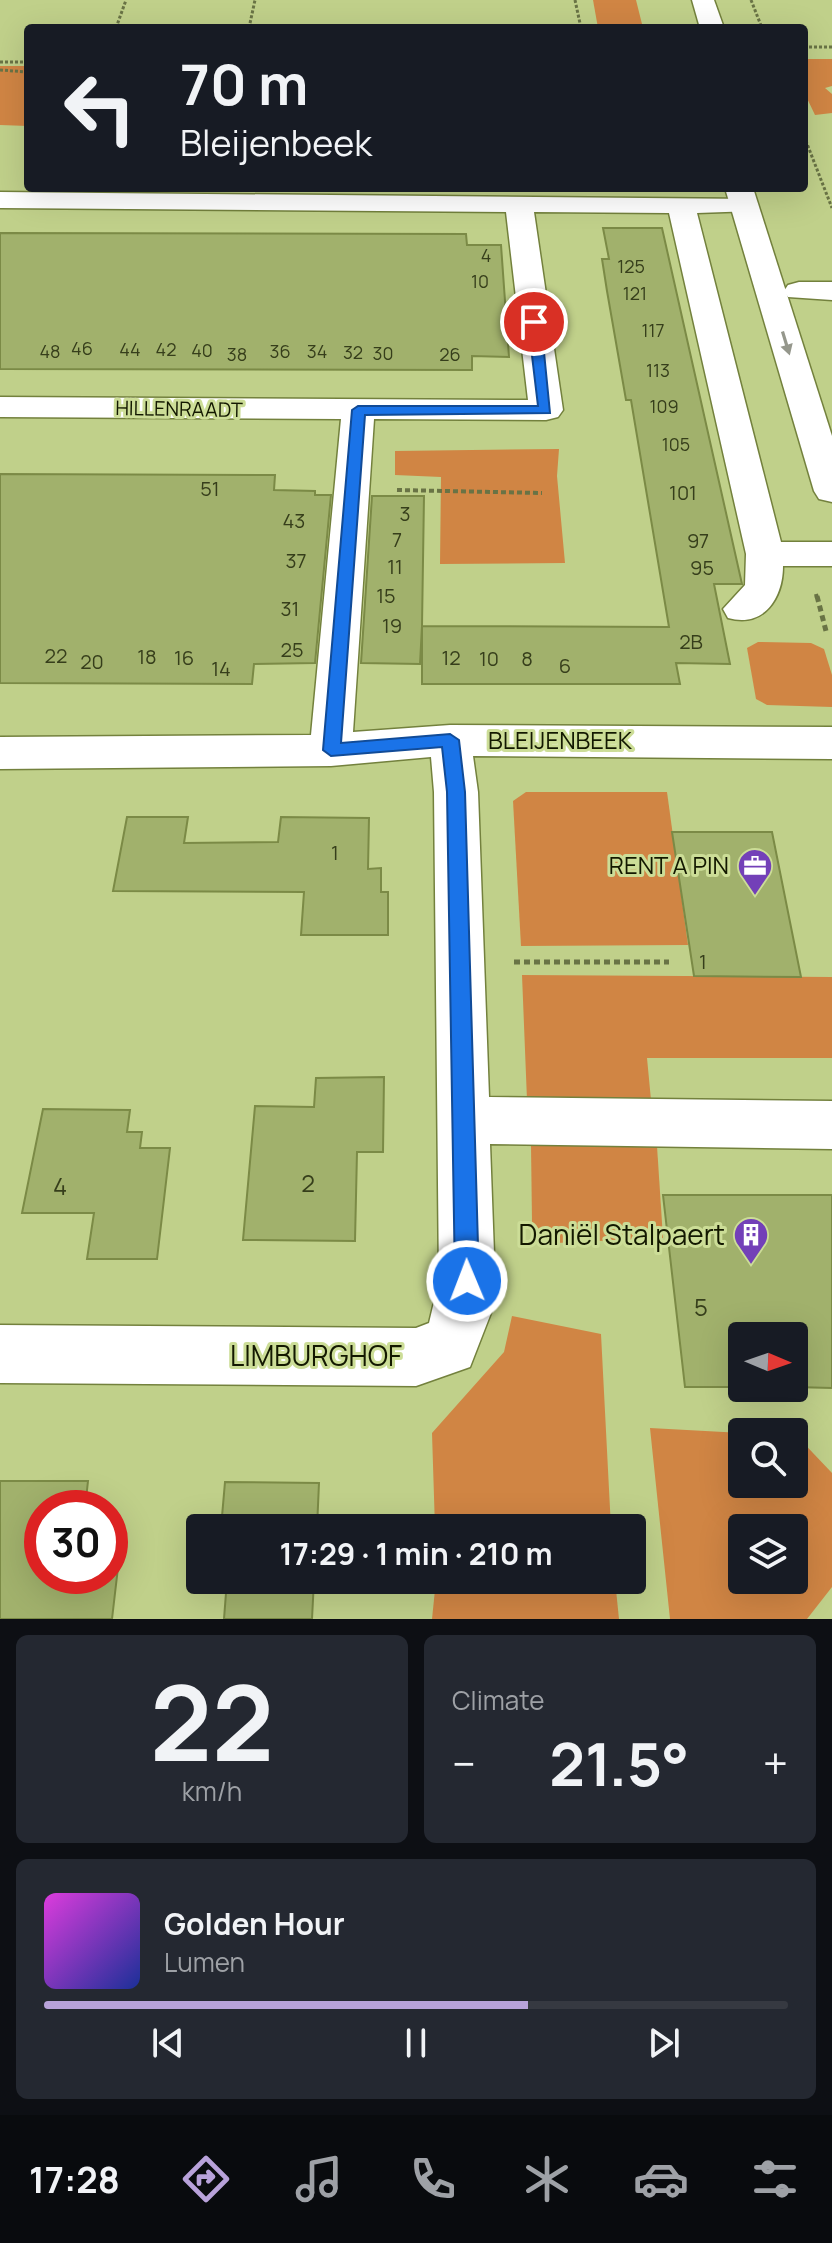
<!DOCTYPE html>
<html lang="en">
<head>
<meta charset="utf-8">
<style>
	:root { --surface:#171b24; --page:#242831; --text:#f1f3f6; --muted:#9ea1a6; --line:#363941; --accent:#b8a2da }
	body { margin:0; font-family:Manrope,sans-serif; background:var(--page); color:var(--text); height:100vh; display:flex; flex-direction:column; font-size:30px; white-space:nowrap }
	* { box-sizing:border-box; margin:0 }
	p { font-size:26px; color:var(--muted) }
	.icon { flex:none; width:44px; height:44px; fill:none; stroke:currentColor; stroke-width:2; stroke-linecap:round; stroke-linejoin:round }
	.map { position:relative; height:1619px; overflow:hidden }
	.drawer { display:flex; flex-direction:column; gap:16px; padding:16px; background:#0d0f14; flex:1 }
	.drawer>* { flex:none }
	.top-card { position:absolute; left:24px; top:24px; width:784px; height:168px; border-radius:8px; box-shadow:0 8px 32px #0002; background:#171b24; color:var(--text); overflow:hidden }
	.needle { width:52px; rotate:92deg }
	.controls { position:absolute; left:728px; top:1322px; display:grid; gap:16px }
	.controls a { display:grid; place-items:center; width:80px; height:80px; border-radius:8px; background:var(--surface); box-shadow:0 8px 32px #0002; font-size:40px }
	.speed { position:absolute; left:24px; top:1490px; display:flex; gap:16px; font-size:40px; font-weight:700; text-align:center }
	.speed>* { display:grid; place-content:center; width:104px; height:104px; border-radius:50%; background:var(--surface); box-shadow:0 8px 32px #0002; line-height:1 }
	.speed .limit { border:12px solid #d22; background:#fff; color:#111 }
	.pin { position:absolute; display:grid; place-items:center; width:68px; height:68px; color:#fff; margin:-34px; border:4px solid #fff; border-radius:50%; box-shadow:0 2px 8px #0007 }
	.me { position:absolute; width:88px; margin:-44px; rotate:359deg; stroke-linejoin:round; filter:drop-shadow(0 0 6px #0008) }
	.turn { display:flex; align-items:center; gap:28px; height:168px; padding:0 24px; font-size:36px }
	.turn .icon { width:104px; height:104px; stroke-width:2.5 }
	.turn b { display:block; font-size:56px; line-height:68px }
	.big { font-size:60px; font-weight:700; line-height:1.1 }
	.drawer .widget { flex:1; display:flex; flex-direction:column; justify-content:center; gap:12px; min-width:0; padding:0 28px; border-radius:12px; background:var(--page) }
	.drawer .dial { align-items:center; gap:0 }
	.dial b { font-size:104px; line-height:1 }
	.song { display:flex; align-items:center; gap:24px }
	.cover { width:96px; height:96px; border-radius:12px; background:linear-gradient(135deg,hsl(300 70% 55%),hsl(230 70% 35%)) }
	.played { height:8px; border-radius:4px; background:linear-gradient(90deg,var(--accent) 65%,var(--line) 65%) }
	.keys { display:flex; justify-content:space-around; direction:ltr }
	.heat { display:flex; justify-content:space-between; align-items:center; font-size:44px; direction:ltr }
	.drawer .tiles { flex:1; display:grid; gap:16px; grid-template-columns:1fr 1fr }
	.widget:last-child { grid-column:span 2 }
	.trip { position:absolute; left:186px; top:1514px; width:460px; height:80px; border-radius:8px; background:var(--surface); box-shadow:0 8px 32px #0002; font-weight:700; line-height:80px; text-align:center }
	.tabs { display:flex; height:128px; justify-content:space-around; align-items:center; background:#090b0e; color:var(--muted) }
	.tabs .icon { width:56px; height:56px }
	.tabs .active { color:var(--accent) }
	.tabs b { font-size:36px; color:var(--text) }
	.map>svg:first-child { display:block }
	.green { fill:#d08544; fill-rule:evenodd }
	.building { fill:#a1b16c; stroke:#7b8a46; stroke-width:2 }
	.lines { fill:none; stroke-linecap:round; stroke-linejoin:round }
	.minor-casing { stroke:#73813d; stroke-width:3 }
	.tertiary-casing { stroke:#73813d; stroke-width:3 }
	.path-far2 { stroke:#697345; stroke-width:3; stroke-dasharray:3 2; stroke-linecap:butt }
	.path-far1 { stroke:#697345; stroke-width:4; stroke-dasharray:5 3; stroke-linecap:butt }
	.path { stroke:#697345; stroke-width:5; stroke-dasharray:6 4; stroke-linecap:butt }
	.minor { fill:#fff; fill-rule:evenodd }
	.tertiary { fill:#fff; fill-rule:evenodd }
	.oneway { fill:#95978c }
	.route { fill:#1a73e8; stroke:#114b97; stroke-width:2 }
	.labels { text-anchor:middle; stroke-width:6; stroke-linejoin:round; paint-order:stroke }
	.far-number-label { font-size:18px; fill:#363e1b }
	.far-street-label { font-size:20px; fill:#131800; stroke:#ccdd97 }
	.number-label { font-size:20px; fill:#363e1b }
	.street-label { font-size:24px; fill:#131800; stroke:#ccdd97 }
	.poi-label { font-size:24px; fill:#131800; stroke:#ccdd97; text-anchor:end }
	.near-number-label { font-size:24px; fill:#363e1b }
	.near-poi-label { font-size:28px; fill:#131800; stroke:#ccdd97; text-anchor:end }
	.near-street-label { font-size:28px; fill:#131800; stroke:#ccdd97 }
</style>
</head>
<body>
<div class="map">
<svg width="832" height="1619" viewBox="0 0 832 1619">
	<rect width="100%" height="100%" fill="#c0d08a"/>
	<g class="green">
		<path d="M593,0H636L643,28H598Z"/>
		<path d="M807,59H832V86L825,88L832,94V113L815,115L804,92Z"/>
		<path d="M0,66H28V126L0,125Z"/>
		<path d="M559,449L557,476L565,563L440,564L441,477L395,475V451Z"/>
		<path d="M758,642L811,643L824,649L832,675V707L767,705L756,699L747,648Z"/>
		<path d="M526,792H667L688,945L521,946L513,801Z"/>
		<path d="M522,975L832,977V1058H647L651,1100H527Z"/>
		<path d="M531,1145L657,1146L663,1238L556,1243L532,1223Z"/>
		<path d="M512,1316L601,1334L611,1528H435L432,1433L504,1352Z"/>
		<path d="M650,1428L742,1433V1484H794V1433L832,1473V1587L807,1619H670ZM742,1528H794V1580H742Z"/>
		<path d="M436,1580H615L619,1619H432Z"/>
	</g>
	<g class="building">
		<path d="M603,228H662L742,584H714L730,664L676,663L680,684H422V626L420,664L361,663L372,496H424L422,626L669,627L631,400H626L607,291L602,259H609Z"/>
		<path d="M0,233L466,234L467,245H501L509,357L472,356V370L0,369Z"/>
		<path d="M0,474L275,475L274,490L315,491V495H331L315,663L254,664L252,684L0,683Z"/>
		<path d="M127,817H188L184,843L278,842L281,817L369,818L368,869L381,868V892H388V935H301L304,892L113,891Z"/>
		<path d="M672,832H772L801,977L694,976Z"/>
		<path d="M384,1077L383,1152H357L355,1241L243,1240L255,1106L314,1107L316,1078Z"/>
		<path d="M43,1109L130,1110L127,1132H142L140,1148H170L157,1259H87L94,1213H22Z"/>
		<path d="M663,1195H832V1388L794,1387V1336H742V1387H685Z"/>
		<path d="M0,1481H88L85,1508H42V1576H110V1533H122L112,1619H0Z"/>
		<path d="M225,1482L319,1483L317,1528H221Z"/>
		<path d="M221,1580H314L312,1619H224L227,1580Z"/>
	</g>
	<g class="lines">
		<defs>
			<g id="minor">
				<path d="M0,192L754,199L758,205L754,211L697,213L781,542H832V566H783C783,598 764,628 728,618L723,609L745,585L746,554L669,213L534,212L563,410L558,417L546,420L374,419L353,732L450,725L832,727V759L473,756L478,792L489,1097L832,1101V1149L490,1144L495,1281L491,1313L470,1367L416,1386L0,1383V1325L416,1328L429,1323L439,1281L434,792L431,757L331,766L0,769V737L311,735L341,419L0,417V397L528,400L506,212L0,208Z"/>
				<path d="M799,282H832V300L788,297L784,291L788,285Z"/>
			</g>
			<g id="tertiary">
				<path d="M692,0H714L724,28H700Z"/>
				<path d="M725,188H753L832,436V502L819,499L814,491Z"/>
			</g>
		</defs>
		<use href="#minor" class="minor-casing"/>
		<use href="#tertiary" class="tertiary-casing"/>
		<g class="path-far2">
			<path d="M575,0L581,28"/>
			<path d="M751,0L762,28"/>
			<path d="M116,28L126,0"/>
			<path d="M249,28L255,0"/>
			<path d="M804,47H832"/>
			<path d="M0,62H28"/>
			<path d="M0,70L28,72"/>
			<path d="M804,136L832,208"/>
		</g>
		<g class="path-far1">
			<path d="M397,490L542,493"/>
			<path d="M816,594L817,598"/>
		</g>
		<g class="path">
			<path d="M817,596L826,631"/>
			<path d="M514,962H669"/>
		</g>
		<use href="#minor" class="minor"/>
		<use href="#tertiary" class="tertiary"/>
	</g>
	<defs><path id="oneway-solid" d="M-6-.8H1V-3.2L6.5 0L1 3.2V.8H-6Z" transform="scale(2)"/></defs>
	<use class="oneway" href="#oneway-solid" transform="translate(786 343) rotate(73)"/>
	<path class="route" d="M534,318L541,322L550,413L365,415L341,743L450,734L459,740L465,792L479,1281L475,1289L467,1292L459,1289L455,1281L447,792L442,747L331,756L323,750L352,410L358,406H538L528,322Z"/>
	<defs>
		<symbol id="office-pin" viewBox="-11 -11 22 30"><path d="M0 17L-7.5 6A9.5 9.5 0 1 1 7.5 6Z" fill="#7340b8" stroke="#ccdd97"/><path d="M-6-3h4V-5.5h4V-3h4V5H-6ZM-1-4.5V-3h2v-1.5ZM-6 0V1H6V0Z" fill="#fff"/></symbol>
		<symbol id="building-pin" viewBox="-11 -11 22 30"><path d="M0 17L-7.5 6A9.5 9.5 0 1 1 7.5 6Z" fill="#7340b8" stroke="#ccdd97"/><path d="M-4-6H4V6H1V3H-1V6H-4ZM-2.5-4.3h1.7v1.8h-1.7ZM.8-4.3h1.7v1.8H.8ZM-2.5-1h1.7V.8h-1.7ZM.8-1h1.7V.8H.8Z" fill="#fff"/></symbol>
	</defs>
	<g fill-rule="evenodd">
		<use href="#office-pin" x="735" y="846" width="40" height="54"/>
		<use href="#building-pin" x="731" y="1215" width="40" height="54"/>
	</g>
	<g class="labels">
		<g class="far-number-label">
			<text x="486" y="262">4</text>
			<text x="631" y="273">125</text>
			<text x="480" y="288">10</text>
			<text x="635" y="300">121</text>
			<text x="653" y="337">117</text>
			<text x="82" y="355">46</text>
			<text x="130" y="356">44</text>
			<text x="166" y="356">42</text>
			<text x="202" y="357">40</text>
			<text x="50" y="358">48</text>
			<text x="280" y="358">36</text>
			<text x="317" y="358">34</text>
			<text x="353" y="359">32</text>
			<text x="383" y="360">30</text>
			<text x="237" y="361">38</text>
			<text x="450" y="361">26</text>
			<text x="658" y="377">113</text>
			<text x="664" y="413">109</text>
			<text x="676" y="451">105</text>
		</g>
		<g class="far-street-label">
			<text transform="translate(179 409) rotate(1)" y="7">HILLENRAADT</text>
		</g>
		<g class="number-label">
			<text x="210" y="496">51</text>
			<text x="683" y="500">101</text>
			<text x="405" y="521">3</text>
			<text x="294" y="528">43</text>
			<text x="397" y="547">7</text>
			<text x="698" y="548">97</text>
			<text x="296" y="568">37</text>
			<text x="395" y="574">11</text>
			<text x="702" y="575">95</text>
			<text x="386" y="603">15</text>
			<text x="290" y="616">31</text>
			<text x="392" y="633">19</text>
			<text x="691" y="649">2B</text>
			<text x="292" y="657">25</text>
			<text x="56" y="663">22</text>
			<text x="147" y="664">18</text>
			<text x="184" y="665">16</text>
			<text x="451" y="665">12</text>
			<text x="489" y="666">10</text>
			<text x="527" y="666">8</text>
			<text x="92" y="669">20</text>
			<text x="565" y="673">6</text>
			<text x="221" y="676">14</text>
			<text x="335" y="860">1</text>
			<text x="703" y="969">1</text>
		</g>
		<g class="street-label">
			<text x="560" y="749">BLEIJENBEEK</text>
		</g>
		<g class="poi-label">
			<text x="729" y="874">RENT A PIN</text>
		</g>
		<g class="near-number-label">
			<text x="308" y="1192">2</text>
			<text x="60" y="1195">4</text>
			<text x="701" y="1316">5</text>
		</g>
		<g class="near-poi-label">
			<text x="725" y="1245">Daniël Stalpaert</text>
		</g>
		<g class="near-street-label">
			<text x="316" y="1366">LIMBURGHOF</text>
		</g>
	</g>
</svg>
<div class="controls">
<a><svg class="needle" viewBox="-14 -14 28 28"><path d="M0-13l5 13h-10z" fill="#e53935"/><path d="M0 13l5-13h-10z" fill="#9ea1a6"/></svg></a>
<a><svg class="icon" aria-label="search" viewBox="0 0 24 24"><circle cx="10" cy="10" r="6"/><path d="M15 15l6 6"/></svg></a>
<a><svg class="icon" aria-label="layers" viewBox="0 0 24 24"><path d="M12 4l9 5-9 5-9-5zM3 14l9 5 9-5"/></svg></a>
</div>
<div class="speed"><div class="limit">30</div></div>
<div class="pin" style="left:534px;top:322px;background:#d93025"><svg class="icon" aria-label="arrive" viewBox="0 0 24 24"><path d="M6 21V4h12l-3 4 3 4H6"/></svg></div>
<svg class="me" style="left:467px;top:1281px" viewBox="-20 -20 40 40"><circle r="17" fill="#1a73e8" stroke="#fff" stroke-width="3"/><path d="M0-11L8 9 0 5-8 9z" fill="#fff"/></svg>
<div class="trip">17:29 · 1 min · 210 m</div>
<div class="top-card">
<div class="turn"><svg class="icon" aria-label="left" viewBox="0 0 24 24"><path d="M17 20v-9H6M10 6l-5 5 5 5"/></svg><div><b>70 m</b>Bleijenbeek</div></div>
</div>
</div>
<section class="drawer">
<div class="tiles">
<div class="widget dial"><b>22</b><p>km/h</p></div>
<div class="widget"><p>Climate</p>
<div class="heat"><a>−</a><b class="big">21.5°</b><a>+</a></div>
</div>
<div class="widget">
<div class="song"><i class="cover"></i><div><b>Golden Hour</b><p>Lumen</p></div></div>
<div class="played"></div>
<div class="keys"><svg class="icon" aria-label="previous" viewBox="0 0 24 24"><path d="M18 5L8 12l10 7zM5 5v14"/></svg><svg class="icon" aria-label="pause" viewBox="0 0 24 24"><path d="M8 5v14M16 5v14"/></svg><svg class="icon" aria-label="next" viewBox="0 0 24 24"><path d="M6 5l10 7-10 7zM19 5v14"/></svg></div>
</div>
</div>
</section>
<nav class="tabs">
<b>17:28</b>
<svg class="icon active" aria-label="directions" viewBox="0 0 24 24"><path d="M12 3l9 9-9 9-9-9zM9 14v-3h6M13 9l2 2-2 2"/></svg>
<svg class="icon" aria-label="music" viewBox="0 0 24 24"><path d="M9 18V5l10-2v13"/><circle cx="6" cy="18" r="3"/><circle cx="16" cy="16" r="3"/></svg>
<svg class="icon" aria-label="phone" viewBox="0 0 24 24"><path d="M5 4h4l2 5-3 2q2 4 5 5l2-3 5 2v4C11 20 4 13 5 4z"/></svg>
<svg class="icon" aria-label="climate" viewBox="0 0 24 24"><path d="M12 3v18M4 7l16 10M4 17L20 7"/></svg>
<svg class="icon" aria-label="car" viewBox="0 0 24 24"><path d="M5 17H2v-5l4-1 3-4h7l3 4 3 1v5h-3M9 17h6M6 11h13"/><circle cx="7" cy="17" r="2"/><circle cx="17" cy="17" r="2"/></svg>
<svg class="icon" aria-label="filters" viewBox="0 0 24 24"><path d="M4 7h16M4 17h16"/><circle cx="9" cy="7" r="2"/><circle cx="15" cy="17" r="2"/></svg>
</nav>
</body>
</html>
